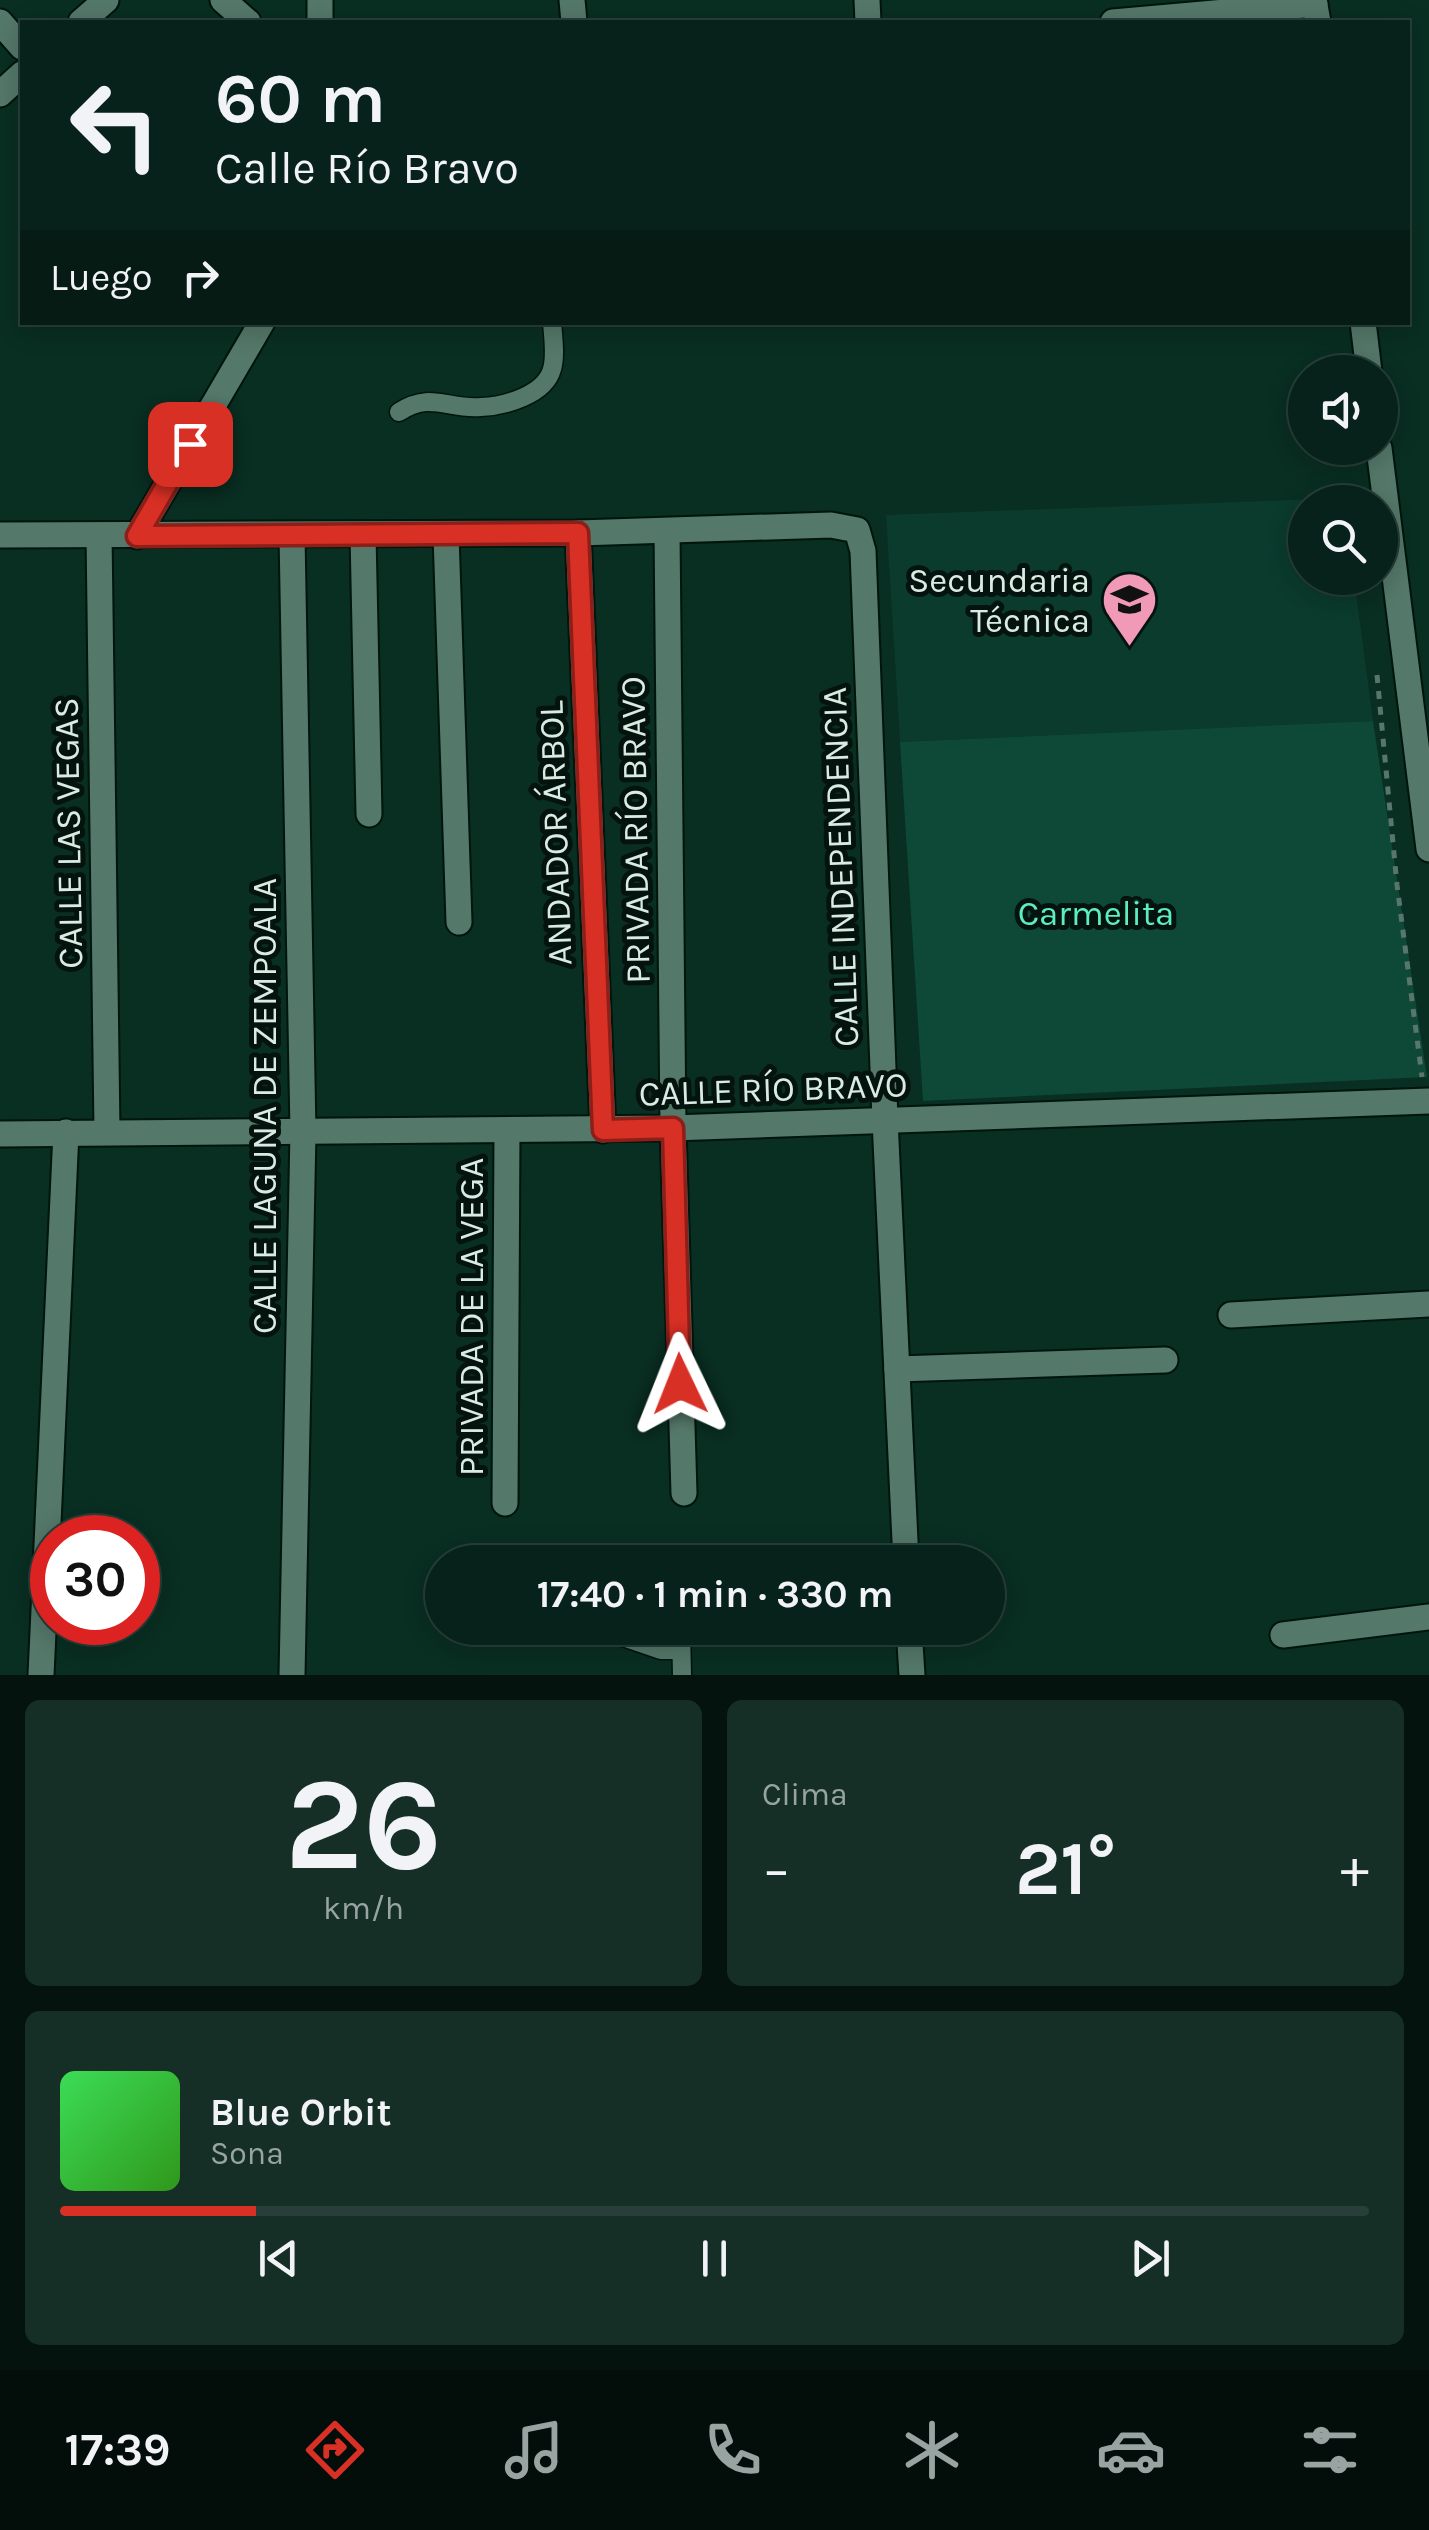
<!DOCTYPE html>
<html lang="es">
<head>
<meta charset="utf-8">
<style>
	:root { --surface:#07221a; --page:#152f27; --text:#f1f3f6; --muted:#98a4a2; --line:#283f39; --accent:#d93025 }
	body { margin:0; font-family:Karla,sans-serif; background:var(--page); color:var(--text); height:100vh; display:flex; flex-direction:column; font-size:38px; white-space:nowrap }
	* { box-sizing:border-box; margin:0 }
	p { font-size:32px; color:var(--muted) }
	.icon { flex:none; width:55px; height:55px; fill:none; stroke:currentColor; stroke-width:2; stroke-linecap:round; stroke-linejoin:round }
	.map { position:relative; height:1675px; overflow:hidden }
	.panel { display:flex; flex-direction:column; gap:25px; padding:25px; background:#04130e; flex:1 }
	.panel>* { flex:none }
	.top-card { position:absolute; left:20px; top:20px; width:1390px; height:305px; border-radius:0px; box-shadow:0 5px 25px #0003,0 0 0 2px var(--line); background:#07221a; color:var(--text); overflow:hidden }
	.tools { position:absolute; left:1288px; top:355px; display:grid; gap:20px }
	.tools a { display:grid; place-items:center; width:110px; height:110px; border-radius:50%; background:var(--surface); box-shadow:0 5px 25px #0003,0 0 0 2px var(--line); font-size:50px }
	.speed { position:absolute; left:30px; top:1515px; display:flex; gap:20px; font-size:50px; font-weight:700; text-align:center }
	.speed>* { display:grid; place-content:center; width:130px; height:130px; border-radius:50%; background:var(--surface); box-shadow:0 5px 25px #0003,0 0 0 2px var(--line); line-height:1 }
	.speed .limit { border:15px solid #d22; background:#fff; color:#111 }
	.pin { position:absolute; display:grid; place-items:center; width:85px; height:85px; color:#fff; margin:-42px; border-radius:20px; box-shadow:0 5px 15px #0006 }
	.me { position:absolute; width:110px; margin:-55px; rotate:358deg; stroke-linejoin:round; filter:drop-shadow(0 0 8px #0008) }
	.turn { display:flex; align-items:center; gap:35px; height:210px; padding:0 30px; font-size:45px }
	.turn .icon { width:130px; height:130px; stroke-width:2.5 }
	.turn b { display:block; font-size:70px; line-height:85px }
	.then { display:flex; align-items:center; height:95px; padding:0 30px; background:#0003; gap:20px; font-size:38px }
	.big { font-size:75px; font-weight:700; line-height:1.1 }
	.panel .widget { flex:1; display:flex; flex-direction:column; justify-content:center; gap:15px; min-width:0; padding:0 35px; border-radius:15px; background:var(--page) }
	.panel .dial { align-items:center; gap:0 }
	.dial b { font-size:130px; line-height:1 }
	.song { display:flex; align-items:center; gap:30px }
	.cover { width:120px; height:120px; border-radius:15px; background:linear-gradient(135deg,hsl(130 70% 55%),hsl(110 70% 35%)) }
	.played { height:10px; border-radius:5px; background:linear-gradient(90deg,var(--accent) 15%,var(--line) 15%) }
	.keys { display:flex; justify-content:space-around; direction:ltr }
	.heat { display:flex; justify-content:space-between; align-items:center; font-size:55px; direction:ltr }
	.panel .tiles { flex:1; display:grid; gap:25px; grid-template-columns:1fr 1fr }
	.widget:last-child { grid-column:span 2 }
	.trip { position:absolute; left:425px; top:1545px; width:580px; height:100px; border-radius:50px; background:var(--surface); box-shadow:0 5px 25px #0003,0 0 0 2px var(--line); font-weight:700; line-height:100px; text-align:center }
	.menu { display:flex; height:160px; justify-content:space-around; align-items:center; background:#030e0a; color:var(--muted) }
	.menu .icon { width:70px; height:70px }
	.menu .selected { color:var(--accent) }
	.menu b { font-size:45px; color:var(--text) }
	.map>svg:first-child { display:block }
	.built { fill:#0a3b2d }
	.green { fill:#0e4837 }
	.lines { fill:none; stroke-linecap:round; stroke-linejoin:round }
	.service-casing { stroke:#00150d; stroke-width:21 }
	.minor-casing { stroke:#00150d; stroke-width:29 }
	.secondary-casing { stroke:#00150d; stroke-width:29 }
	.path { stroke:#58766b; stroke-width:5; stroke-dasharray:8 8; stroke-linecap:butt }
	.service { stroke:#54786a; stroke-width:18 }
	.minor { stroke:#54786a; stroke-width:25 }
	.secondary { stroke:#54786a; stroke-width:25 }
	.route-casing { stroke:#8d1f18; stroke-width:25 }
	.route { stroke:#d93025; stroke-width:18 }
	.labels { text-anchor:middle; stroke-width:10; stroke-linejoin:round; paint-order:stroke }
	.poi-label { font-size:35px; fill:#d9ece4; stroke:#05130e; text-anchor:end }
	.street-label { font-size:35px; fill:#d9ece4; stroke:#05130e }
	.park-label { font-size:35px; fill:#5ceec0; stroke:#05130e }
</style>
</head>
<body>
<div class="map">
<svg width="1429" height="1675" viewBox="0 0 1429 1675">
	<rect width="100%" height="100%" fill="#092e22"/>
	<path class="built" d="M1344,498L1345,502H1305V578H1354L1373,721L900,742L886,515Z"/>
	<path class="green" d="M1373,721L1427,1077L923,1101L900,742Z"/>
	<g class="lines">
		<defs>
			<g id="service">
				<path d="M399,412C431,391 448,410 481,407C505,406 545,395 552,369C556,356 553,336 552,322"/>
				<path d="M613,1628L617,1635L661,1650H681"/>
				<path d="M681,1628L682,1675"/>
			</g>
			<g id="minor">
				<path d="M223,0L248,22"/>
				<path d="M320,0V22"/>
				<path d="M572,0L574,22"/>
				<path d="M867,0L868,22"/>
				<path d="M0,22L22,47"/>
				<path d="M81,22L106,0"/>
				<path d="M1113,22L1315,4"/>
				<path d="M0,94L22,74"/>
				<path d="M667,531L673,1128L684,1493"/>
				<path d="M578,533L603,1130"/>
				<path d="M0,535L578,533L831,525L857,530L863,551L885,1120L906,1562"/>
				<path d="M99,535L107,1131"/>
				<path d="M363,535L369,814"/>
				<path d="M446,535L459,922"/>
				<path d="M137,536L262,322"/>
				<path d="M0,1134L673,1128L1429,1101"/>
				<path d="M1231,1315L1429,1304"/>
				<path d="M897,1369L1165,1360"/>
				<path d="M505,1503L507,1132"/>
				<path d="M909,1628L912,1675"/>
				<path d="M1283,1635L1429,1617"/>
				<path d="M41,1675L66,1132"/>
				<path d="M292,1675L303,1132L292,536"/>
			</g>
			<g id="secondary">
				<path d="M1314,0L1318,22"/>
				<path d="M1363,322L1369,372"/>
				<path d="M1379,448L1429,849"/>
			</g>
		</defs>
		<use href="#service" class="service-casing"/>
		<use href="#minor" class="minor-casing"/>
		<use href="#secondary" class="secondary-casing"/>
		<path class="path" d="M1377,675L1397,885L1422,1077"/>
		<use href="#service" class="service"/>
		<use href="#minor" class="minor"/>
		<use href="#secondary" class="secondary"/>
	</g>
	<g class="lines">
		<defs>
			<path id="route" d="M190,444L137,536L578,533L603,1130L673,1128L680,1384"/>
		</defs>
		<use href="#route" class="route-casing"/>
		<use href="#route" class="route"/>
	</g>
	<defs>
		<symbol id="school-pin" viewBox="-11 -11 22 30"><path d="M0 17L-7.5 6A9.5 9.5 0 1 1 7.5 6Z" fill="#f09ab7" stroke="#05130e"/><path d="M0-5L7-2L0 1L-7-2ZM-4 1L0 2.5L4 1V4Q0 6-4 4Z" fill="#111"/></symbol>
	</defs>
	<g fill-rule="evenodd">
		<use href="#school-pin" x="1098" y="568" width="63" height="86"/>
	</g>
	<g class="labels">
		<g class="poi-label">
			<text x="1090" y="592">Secundaria<tspan x="1090" dy="40">Técnica</tspan></text>
		</g>
		<g class="street-label">
			<text transform="translate(635 830) rotate(-91)" y="12">PRIVADA RÍO BRAVO</text>
			<text transform="translate(68 833) rotate(-91)" y="12">CALLE LAS VEGAS</text>
			<text transform="translate(555 833) rotate(-92)" y="12">ANDADOR ÁRBOL</text>
			<text transform="translate(840 867) rotate(-92)" y="12">CALLE INDEPENDENCIA</text>
			<text transform="translate(773 1089) rotate(-2)" y="12">CALLE RÍO BRAVO</text>
			<text transform="translate(264 1106) rotate(-90)" y="12">CALLE LAGUNA DE ZEMPOALA</text>
			<text transform="translate(471 1317) rotate(-90)" y="12">PRIVADA DE LA VEGA</text>
		</g>
		<g class="park-label">
			<text x="1096" y="925">Carmelita</text>
		</g>
	</g>
</svg>
<div class="tools">
<a><svg class="icon" aria-label="sound" viewBox="0 0 24 24"><path d="M4 9h4l5-4v14l-5-4H4zM17 9q2 3 0 6"/></svg></a>
<a><svg class="icon" aria-label="search" viewBox="0 0 24 24"><circle cx="10" cy="10" r="6"/><path d="M15 15l6 6"/></svg></a>
</div>
<div class="speed"><div class="limit">30</div></div>
<div class="pin" style="left:190px;top:444px;background:#d93025"><svg class="icon" aria-label="arrive" viewBox="0 0 24 24"><path d="M6 21V4h12l-3 4 3 4H6"/></svg></div>
<svg class="me" style="left:680px;top:1384px" viewBox="-20 -20 40 40"><path d="M0-17L14 15 0 8-14 15z" fill="#d93025" stroke="#fff" stroke-width="4"/></svg>
<div class="trip">17:40 · 1 min · 330 m</div>
<div class="top-card">
<div class="turn"><svg class="icon" aria-label="left" viewBox="0 0 24 24"><path d="M17 20v-9H6M10 6l-5 5 5 5"/></svg><div><b>60 m</b>Calle Río Bravo</div></div>
<div class="then">Luego<svg class="icon" aria-label="right" viewBox="0 0 24 24"><path d="M7 20v-9h11M14 6l5 5-5 5"/></svg></div>
</div>
</div>
<section class="panel">
<div class="tiles">
<div class="widget dial"><b>26</b><p>km/h</p></div>
<div class="widget"><p>Clima</p>
<div class="heat"><a>−</a><b class="big">21°</b><a>+</a></div>
</div>
<div class="widget">
<div class="song"><i class="cover"></i><div><b>Blue Orbit</b><p>Sona</p></div></div>
<div class="played"></div>
<div class="keys"><svg class="icon" aria-label="previous" viewBox="0 0 24 24"><path d="M18 5L8 12l10 7zM5 5v14"/></svg><svg class="icon" aria-label="pause" viewBox="0 0 24 24"><path d="M8 5v14M16 5v14"/></svg><svg class="icon" aria-label="next" viewBox="0 0 24 24"><path d="M6 5l10 7-10 7zM19 5v14"/></svg></div>
</div>
</div>
</section>
<nav class="menu">
<b>17:39</b>
<svg class="icon selected" aria-label="directions" viewBox="0 0 24 24"><path d="M12 3l9 9-9 9-9-9zM9 14v-3h6M13 9l2 2-2 2"/></svg>
<svg class="icon" aria-label="music" viewBox="0 0 24 24"><path d="M9 18V5l10-2v13"/><circle cx="6" cy="18" r="3"/><circle cx="16" cy="16" r="3"/></svg>
<svg class="icon" aria-label="phone" viewBox="0 0 24 24"><path d="M5 4h4l2 5-3 2q2 4 5 5l2-3 5 2v4C11 20 4 13 5 4z"/></svg>
<svg class="icon" aria-label="climate" viewBox="0 0 24 24"><path d="M12 3v18M4 7l16 10M4 17L20 7"/></svg>
<svg class="icon" aria-label="car" viewBox="0 0 24 24"><path d="M5 17H2v-5l4-1 3-4h7l3 4 3 1v5h-3M9 17h6M6 11h13"/><circle cx="7" cy="17" r="2"/><circle cx="17" cy="17" r="2"/></svg>
<svg class="icon" aria-label="filters" viewBox="0 0 24 24"><path d="M4 7h16M4 17h16"/><circle cx="9" cy="7" r="2"/><circle cx="15" cy="17" r="2"/></svg>
</nav>
</body>
</html>
